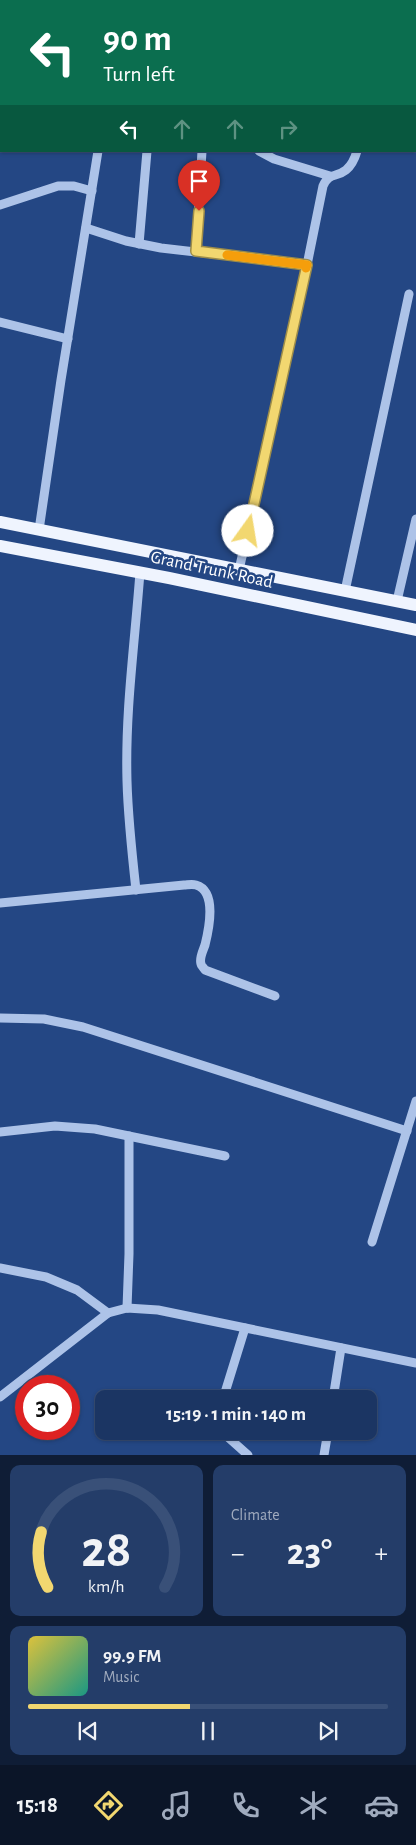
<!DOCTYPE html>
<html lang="en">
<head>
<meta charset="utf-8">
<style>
	:root { --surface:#1b3563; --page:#243d69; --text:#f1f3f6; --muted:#a0abbe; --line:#395078; --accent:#f2d770 }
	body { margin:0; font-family:"Alegreya Sans",sans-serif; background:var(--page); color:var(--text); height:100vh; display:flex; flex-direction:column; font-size:19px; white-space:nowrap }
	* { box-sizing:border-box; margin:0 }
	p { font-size:16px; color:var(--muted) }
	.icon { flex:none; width:28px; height:28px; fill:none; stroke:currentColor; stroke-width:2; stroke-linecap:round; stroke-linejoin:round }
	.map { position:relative; height:1455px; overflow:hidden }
	.sheet { display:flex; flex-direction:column; gap:10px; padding:10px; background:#0f1d36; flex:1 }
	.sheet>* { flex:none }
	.guide { position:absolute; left:0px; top:0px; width:416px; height:152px; box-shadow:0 1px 4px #0004,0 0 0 1px var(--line); background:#0b6e4f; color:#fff; overflow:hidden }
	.speed { position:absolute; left:15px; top:1375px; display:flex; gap:10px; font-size:25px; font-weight:700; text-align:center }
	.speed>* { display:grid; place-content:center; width:65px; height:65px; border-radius:50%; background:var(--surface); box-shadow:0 1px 4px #0004,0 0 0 1px var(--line); line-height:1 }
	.speed .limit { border:8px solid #d22; background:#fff; color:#111 }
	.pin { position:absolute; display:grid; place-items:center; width:42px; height:42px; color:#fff; margin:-51px -21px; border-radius:50% 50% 50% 0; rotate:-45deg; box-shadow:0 0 5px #0007 }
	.pin .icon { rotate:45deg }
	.me { position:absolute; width:55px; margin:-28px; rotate:13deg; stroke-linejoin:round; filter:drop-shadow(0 0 4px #0008) }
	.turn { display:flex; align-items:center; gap:18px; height:105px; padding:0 20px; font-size:22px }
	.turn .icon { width:65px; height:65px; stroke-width:2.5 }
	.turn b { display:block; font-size:35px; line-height:42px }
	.lanes { display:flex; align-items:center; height:48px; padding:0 20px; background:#0003; justify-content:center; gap:25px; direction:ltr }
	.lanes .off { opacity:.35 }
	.big { font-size:38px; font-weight:600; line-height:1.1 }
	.sheet .tile { flex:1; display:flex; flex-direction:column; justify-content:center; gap:8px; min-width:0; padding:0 18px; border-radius:10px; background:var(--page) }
	.sheet .dial { align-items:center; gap:0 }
	.dial svg { height:130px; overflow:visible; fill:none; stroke:var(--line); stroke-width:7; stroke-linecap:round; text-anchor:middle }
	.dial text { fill:var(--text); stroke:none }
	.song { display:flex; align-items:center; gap:15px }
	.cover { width:60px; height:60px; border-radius:8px; background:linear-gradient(135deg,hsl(50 70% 55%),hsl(170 70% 35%)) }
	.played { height:5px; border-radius:2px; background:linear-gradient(90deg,var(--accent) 45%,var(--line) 45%) }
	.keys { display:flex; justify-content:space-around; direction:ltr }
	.heat { display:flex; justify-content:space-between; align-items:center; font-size:28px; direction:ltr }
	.sheet .tiles { flex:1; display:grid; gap:10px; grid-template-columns:1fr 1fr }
	.tile:last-child { grid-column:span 2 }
	.trip { position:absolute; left:95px; top:1390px; width:282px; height:50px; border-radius:10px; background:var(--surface); box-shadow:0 1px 4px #0004,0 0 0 1px var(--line); font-weight:600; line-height:50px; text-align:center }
	.menu { display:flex; height:80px; justify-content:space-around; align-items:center; background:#0b1528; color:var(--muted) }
	.menu .icon { width:35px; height:35px }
	.menu .current { color:var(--accent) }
	.menu b { font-size:22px; color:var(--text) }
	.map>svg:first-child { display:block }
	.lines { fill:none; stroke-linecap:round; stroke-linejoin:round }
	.minor { stroke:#adc3e8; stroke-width:9 }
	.major { stroke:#eff4fe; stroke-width:12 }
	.route-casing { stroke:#9d8c49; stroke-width:12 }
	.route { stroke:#f2d770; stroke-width:9 }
	.slow { stroke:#f59e0b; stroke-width:9 }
	.labels { text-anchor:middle; stroke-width:5; stroke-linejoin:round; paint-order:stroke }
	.street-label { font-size:18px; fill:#fff; stroke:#244784 }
</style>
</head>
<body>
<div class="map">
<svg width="416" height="1455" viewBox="0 0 416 1455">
	<rect width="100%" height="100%" fill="#244784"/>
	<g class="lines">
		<g class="minor">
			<path d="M362,0H416"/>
			<path d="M7,1V0"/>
			<path d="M117,1V0"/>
			<path d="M216,1V0"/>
			<path d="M0,46L1,35"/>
			<path d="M415,67H416"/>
			<path d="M259,151L274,159L330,176"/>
			<path d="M0,205L58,186H74L92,191"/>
			<path d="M86,228L126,241L161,248L307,265"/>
			<path d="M139,244L147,151"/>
			<path d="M196,251L202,151"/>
			<path d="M0,322L68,339"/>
			<path d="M39,530L61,380L98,151"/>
			<path d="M239,570L307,265L323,186C329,172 336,178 346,170C352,165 355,158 357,151"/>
			<path d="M345,591L409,294"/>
			<path d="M397,601L416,519"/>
			<path d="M136,890C132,854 128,817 127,781C125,711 135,641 140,572"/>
			<path d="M0,903L184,885C187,885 192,884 196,885C217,891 209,929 205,945C203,951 199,958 201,964C201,966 204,968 205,970L275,996"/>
			<path d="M0,1018L44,1019L83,1027L407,1131"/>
			<path d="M0,1132L55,1126L95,1129L225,1156"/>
			<path d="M372,1242L416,1101"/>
			<path d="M0,1268L46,1277L77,1290L108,1313"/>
			<path d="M127,1308L129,1254V1136"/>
			<path d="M0,1397L108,1313L127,1308L158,1310L416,1363"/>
			<path d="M223,1399L245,1328"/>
			<path d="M333,1399L341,1348"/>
			<path d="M221,1431L248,1455"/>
			<path d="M324,1455L328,1431"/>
		</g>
		<g class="major">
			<path d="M0,522L416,605"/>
			<path d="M0,546L169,578L416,630"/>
		</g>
	</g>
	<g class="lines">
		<defs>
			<path id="route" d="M199,211L196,251L307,265L248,531"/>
		</defs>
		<use href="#route" class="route-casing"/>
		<use href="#route" class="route"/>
		<path class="slow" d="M227,255L307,265L306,268"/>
	</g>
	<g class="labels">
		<g class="street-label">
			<text transform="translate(212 569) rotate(12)" y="6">Grand Trunk Road</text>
		</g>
	</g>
</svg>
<div class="speed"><div class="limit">30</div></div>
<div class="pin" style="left:199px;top:211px;background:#d93025"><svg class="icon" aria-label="arrive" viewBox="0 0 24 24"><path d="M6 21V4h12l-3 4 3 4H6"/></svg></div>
<svg class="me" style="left:248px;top:531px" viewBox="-20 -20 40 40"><circle r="19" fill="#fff"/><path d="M0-13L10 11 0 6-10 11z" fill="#f2d770"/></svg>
<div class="trip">15:19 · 1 min · 140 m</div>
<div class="guide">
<div class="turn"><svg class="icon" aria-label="left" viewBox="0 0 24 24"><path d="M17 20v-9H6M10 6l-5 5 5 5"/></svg><div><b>90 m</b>Turn left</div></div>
<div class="lanes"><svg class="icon" aria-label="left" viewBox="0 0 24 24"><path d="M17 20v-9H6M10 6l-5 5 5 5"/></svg><svg class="icon off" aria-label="ahead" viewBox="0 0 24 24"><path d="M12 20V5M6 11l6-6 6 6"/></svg><svg class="icon off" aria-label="ahead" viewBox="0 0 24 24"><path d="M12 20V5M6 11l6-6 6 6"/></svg><svg class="icon off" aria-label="right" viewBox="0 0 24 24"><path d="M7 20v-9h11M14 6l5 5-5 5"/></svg></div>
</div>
</div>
<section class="sheet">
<div class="tiles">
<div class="tile dial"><svg viewBox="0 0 100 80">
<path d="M14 69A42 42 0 1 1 86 69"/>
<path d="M14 69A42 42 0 0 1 10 35" stroke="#f2d770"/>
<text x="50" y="56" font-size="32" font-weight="700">28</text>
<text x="50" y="72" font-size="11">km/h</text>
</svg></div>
<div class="tile"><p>Climate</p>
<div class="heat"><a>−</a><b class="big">23°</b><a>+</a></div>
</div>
<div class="tile">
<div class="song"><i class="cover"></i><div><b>99.9 FM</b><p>Music</p></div></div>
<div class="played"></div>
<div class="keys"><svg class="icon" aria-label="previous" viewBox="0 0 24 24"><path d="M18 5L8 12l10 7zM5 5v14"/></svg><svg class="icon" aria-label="pause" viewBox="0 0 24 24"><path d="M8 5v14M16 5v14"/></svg><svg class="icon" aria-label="next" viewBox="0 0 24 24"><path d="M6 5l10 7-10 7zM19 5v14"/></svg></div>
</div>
</div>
</section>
<nav class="menu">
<b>15:18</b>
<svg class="icon current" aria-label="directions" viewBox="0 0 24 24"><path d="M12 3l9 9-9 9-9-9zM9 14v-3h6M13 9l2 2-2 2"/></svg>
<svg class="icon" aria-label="music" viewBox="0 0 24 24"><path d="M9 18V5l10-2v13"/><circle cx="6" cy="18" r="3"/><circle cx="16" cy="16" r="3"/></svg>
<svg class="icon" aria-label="phone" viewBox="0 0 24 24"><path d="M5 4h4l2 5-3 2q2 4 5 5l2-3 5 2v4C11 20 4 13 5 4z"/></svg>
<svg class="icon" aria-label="climate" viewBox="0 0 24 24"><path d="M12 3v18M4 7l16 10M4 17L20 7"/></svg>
<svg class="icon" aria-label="car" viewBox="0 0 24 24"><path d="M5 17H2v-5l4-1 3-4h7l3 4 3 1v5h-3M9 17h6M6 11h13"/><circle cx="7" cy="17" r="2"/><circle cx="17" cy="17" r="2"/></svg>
</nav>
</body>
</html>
